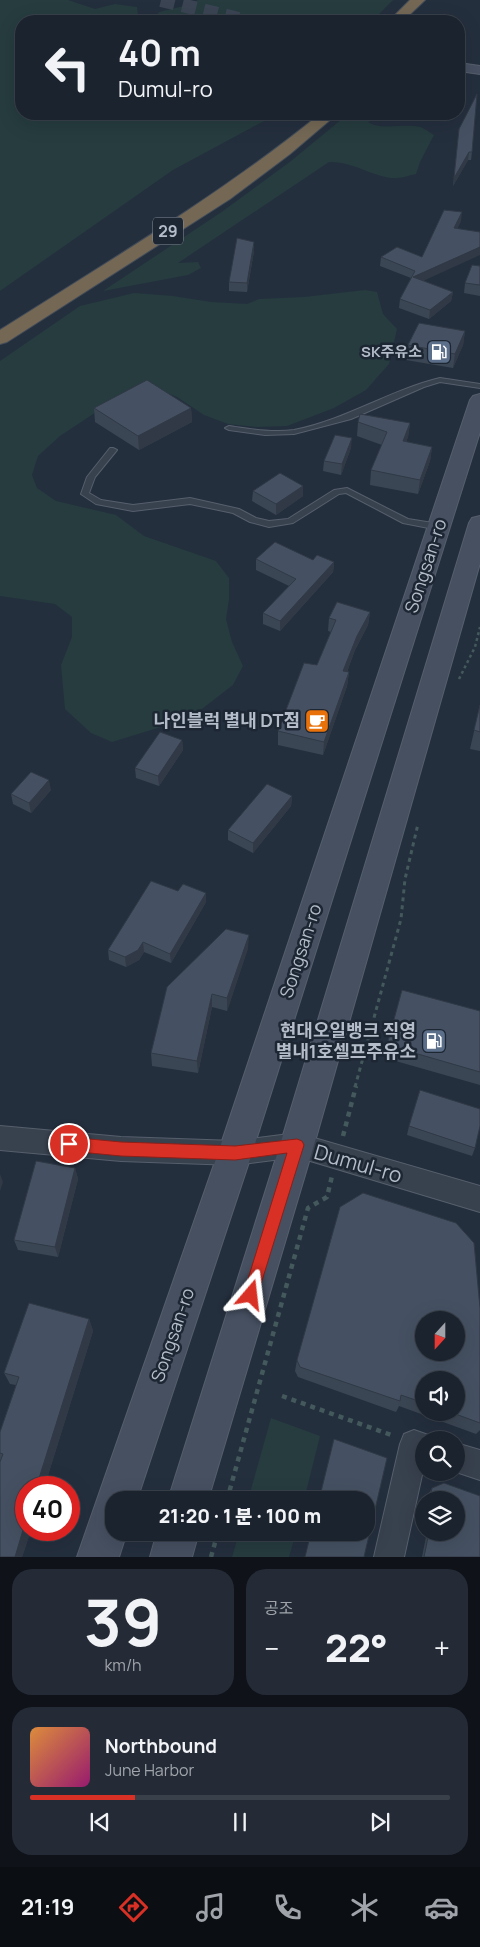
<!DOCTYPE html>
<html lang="ko">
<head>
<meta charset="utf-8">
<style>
	:root { --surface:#1b232e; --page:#242b36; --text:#f1f3f6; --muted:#a0a4aa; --line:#39404a; --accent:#d93025 }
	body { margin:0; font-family:Manrope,"Noto Sans KR",sans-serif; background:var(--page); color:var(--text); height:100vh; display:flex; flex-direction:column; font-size:19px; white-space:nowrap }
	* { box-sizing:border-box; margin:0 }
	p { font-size:16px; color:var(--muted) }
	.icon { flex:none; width:28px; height:28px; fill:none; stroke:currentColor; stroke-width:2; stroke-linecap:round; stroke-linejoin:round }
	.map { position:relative; height:1557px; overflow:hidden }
	.side { display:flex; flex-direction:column; gap:12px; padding:12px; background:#0f1319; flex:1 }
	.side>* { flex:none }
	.guide { position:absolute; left:15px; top:15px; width:450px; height:105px; border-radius:20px; box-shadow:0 5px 20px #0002,0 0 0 1px var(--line); background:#1b232e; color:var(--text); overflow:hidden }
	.needle { width:32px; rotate:201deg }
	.buttons { position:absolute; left:415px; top:1311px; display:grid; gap:10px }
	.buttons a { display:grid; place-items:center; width:50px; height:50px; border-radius:50%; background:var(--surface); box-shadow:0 5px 20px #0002,0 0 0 1px var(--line); font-size:25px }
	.speed { position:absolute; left:15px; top:1476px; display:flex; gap:10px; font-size:25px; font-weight:700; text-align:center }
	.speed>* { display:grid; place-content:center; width:65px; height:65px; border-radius:50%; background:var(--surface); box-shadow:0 5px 20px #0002,0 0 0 1px var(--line); line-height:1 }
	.speed .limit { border:8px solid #d22; background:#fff; color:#111 }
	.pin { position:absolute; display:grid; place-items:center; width:42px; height:42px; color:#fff; margin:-21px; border:2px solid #fff; border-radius:50%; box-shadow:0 1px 5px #0007 }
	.me { position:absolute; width:55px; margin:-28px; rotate:17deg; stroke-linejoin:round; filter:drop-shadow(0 0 4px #0008) }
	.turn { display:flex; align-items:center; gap:18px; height:105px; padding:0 20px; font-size:22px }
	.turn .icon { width:65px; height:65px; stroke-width:2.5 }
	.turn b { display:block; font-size:35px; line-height:42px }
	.big { font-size:38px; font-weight:800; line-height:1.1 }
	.side .card { flex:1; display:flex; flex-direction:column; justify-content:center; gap:8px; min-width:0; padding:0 18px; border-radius:20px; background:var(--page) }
	.side .dial { align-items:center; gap:0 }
	.dial b { font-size:65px; line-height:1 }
	.song { display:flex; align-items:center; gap:15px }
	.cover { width:60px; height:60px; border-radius:8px; background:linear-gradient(135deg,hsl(30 70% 55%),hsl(320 70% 35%)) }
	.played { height:5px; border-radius:2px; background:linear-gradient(90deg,var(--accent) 25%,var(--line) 25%) }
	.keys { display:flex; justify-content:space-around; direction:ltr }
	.heat { display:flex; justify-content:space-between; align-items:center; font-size:28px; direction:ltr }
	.side .tiles { flex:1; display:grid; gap:12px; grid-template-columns:1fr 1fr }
	.card:last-child { grid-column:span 2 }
	.trip { position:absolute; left:105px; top:1491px; width:270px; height:50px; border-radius:20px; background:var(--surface); box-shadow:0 5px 20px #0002,0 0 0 1px var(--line); font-weight:800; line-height:50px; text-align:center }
	.tab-bar { display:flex; height:80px; justify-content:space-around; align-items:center; background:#0b0e12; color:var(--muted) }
	.tab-bar .icon { width:35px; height:35px }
	.tab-bar .selected { color:var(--accent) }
	.tab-bar b { font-size:22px; color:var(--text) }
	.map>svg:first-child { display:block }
	.green { fill:#263c3f }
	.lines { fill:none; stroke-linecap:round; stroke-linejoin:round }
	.secondary-tunnel { stroke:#3a4453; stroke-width:14; stroke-dasharray:14 8; stroke-linecap:butt }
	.lane-casing { stroke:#565f6c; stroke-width:2 }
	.street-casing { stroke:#565f6c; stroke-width:2 }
	.secondary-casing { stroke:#565f6c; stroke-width:2 }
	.highway-casing { stroke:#434c59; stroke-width:2 }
	.path-far2 { stroke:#44595c; stroke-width:2.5; stroke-dasharray:3 3; stroke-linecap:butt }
	.path-far1 { stroke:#44595c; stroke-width:3; stroke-dasharray:4 4; stroke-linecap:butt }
	.path { stroke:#44595c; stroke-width:4.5; stroke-dasharray:5 5; stroke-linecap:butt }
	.lane { fill:#38414e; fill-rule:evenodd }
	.street { fill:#38414e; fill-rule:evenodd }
	.secondary { fill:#465061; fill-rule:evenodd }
	.highway { fill:#746855; fill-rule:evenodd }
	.wall { fill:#3b4654; fill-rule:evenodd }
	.shaded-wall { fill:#303945 }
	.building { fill:#455162; stroke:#303945; fill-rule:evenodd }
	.route { fill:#d93025; stroke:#8d1f18 }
	.labels { text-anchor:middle; stroke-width:5; stroke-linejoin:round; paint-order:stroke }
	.far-poi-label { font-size:15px; font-weight:bold; fill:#b4bcc9; stroke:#1d2633; text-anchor:end }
	.shield { fill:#1d2633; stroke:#878f9c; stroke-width:1 }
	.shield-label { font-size:16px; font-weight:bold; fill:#b4bcc9 }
	.street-label { font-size:18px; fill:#b4bcc9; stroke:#1d2633 }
	.poi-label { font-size:18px; font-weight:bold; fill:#b4bcc9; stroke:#1d2633; text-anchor:end }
	.near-street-label { font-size:21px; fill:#b4bcc9; stroke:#1d2633 }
</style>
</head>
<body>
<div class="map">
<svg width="480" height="1557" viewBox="0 0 480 1557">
	<rect width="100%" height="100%" fill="#242f3e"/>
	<g class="green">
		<path d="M0,0H68L95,9L115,4L137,7L138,16L146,19L156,17L159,12L192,4L198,0H393L372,21H21V114H277L173,170L0,291Z"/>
		<path d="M348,114H451L432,119L378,117L368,122C382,131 403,123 420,127C424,128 429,132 434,135L420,162L416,174C410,175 403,178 397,178C375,179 354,161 329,162L178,263L198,262L201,268L188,275L103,291L223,211L291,161Z"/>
		<path d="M365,290L377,292L383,314L397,329L389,364L366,390L334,408L287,426L257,427L228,424L204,415L177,397L152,387H134L60,436L38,456L32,475L37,488L56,501L116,515L144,536L216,561L229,578V600L226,619L232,642L243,666L233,685L198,712L164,726L112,742L91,733L65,709L61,665L72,637V617L55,604L0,596V361L80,306L134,293L173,296L211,302L247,304L259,299L304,297Z"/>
		<path d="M271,1418L320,1436L304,1500H248Z"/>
		<path d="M239,1533V1532L296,1533L289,1557H232Z"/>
	</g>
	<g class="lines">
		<path class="secondary-tunnel" d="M161,0L247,21"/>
		<defs>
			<g id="lane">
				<path d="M440,378L480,384V388L440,382L424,387L351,419L294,434L265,435L229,430L225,428L229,426C250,429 273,433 294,430C346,420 390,390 440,378Z"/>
				<path d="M110,448H113L117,450L95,477L89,493L101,500L133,505L190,498L239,509L256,518L269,521L288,519L334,490L347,488L408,519L439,524L443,527L439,530L403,523L346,493L339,494L293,523L269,527L250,522L233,513L190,504L133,511L96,504L81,494L87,477Z"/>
			</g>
			<g id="street">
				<path d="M0,1126L121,1137L235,1141L297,1133L480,1186V1212L297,1157L235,1165L121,1161L0,1150Z"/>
				<path d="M414,1430L434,1437L436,1440H424V1466L404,1557H374L400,1444L404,1434Z"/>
				<path d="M456,1443L480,1450V1480L456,1472Z"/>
			</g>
			<g id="secondary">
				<path d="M459,63L480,66V74L459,71Z"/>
				<path d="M480,394V432L252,1153L137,1500H114V1532H127L119,1557H77L218,1153L470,400L473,396Z"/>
				<path d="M480,516V563L314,1145L208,1500H168L280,1145L469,523L472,518Z"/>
				<path d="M157,1532H199L192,1557H150Z"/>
			</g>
			<g id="highway">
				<path d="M410,0H425L403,21H389Z"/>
				<path d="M320,114H337L290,154L230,199L7,342L0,344V330C109,261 220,195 320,114Z"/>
			</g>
		</defs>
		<use href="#lane" class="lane-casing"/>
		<use href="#street" class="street-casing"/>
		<use href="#secondary" class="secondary-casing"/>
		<use href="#highway" class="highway-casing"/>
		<path class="path-far2" d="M459,679L475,647L480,627"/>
		<path class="path-far1" d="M355,1087L401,919L405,879L418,824"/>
		<g class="path">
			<path d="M343,1136L356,1086"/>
			<path d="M282,1396L394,1436"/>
			<path d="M227,1500L308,1208L327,1197L332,1176"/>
			<path d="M211,1557L218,1532"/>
		</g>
		<use href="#lane" class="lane"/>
		<use href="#street" class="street"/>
		<use href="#secondary" class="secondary"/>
		<use href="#highway" class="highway"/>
	</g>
	<g class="wall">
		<path d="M459,129L472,152L471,160H468L453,186Z"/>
		<path d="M461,221L457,229L424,281L453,292L451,301L429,319L399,308L400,299L411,278L380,266L381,257H422Z"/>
		<path d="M254,242V251L247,292L229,291V282Z"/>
		<path d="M480,266V296L464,293L465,283Z"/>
		<path d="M465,331L463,345L453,368L406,360L408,345Z"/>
		<path d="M94,408H191L192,422L139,450L95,422Z"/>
		<path d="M358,422L410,423L408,437L406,442L432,447L430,461L418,494L370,485L371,470L382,445L357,436Z"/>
		<path d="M351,448L341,475L323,471L324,461Z"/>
		<path d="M303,486V496L276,515L252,501L253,491Z"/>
		<path d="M256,559L313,560L334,562L333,572L280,631L263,624V613L289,586L256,570Z"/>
		<path d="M370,612L368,625L355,650L347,672H349L347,686L323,755L278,745V731L317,665L331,632L328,631L329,618Z"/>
		<path d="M480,705V751L470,749Z"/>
		<path d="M182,740L183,750L159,786L136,778L135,768Z"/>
		<path d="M51,790L31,813L13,804L11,794Z"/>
		<path d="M292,796L291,806L253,853L228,840V830Z"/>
		<path d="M206,902L171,963L144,952L139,960L126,967L109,960L108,950Z"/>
		<path d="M248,948L227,1011L212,1007L198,1073L152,1066L151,1053Z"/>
		<path d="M480,1011V1085L385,1058L387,1045Z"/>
		<path d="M409,1126L475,1148L472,1156L407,1135Z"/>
		<path d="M75,1168L78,1179L58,1257L18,1250L14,1240Z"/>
		<path d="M480,1308V1430L476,1434L399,1406L396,1412L298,1377L295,1371L297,1360ZM424,1380L456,1412H424Z"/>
		<path d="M89,1319L93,1331L44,1488H26V1530H31L22,1557H0V1432L16,1385L10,1384L4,1373Z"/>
		<path d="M444,1483L480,1496V1557H422L427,1532H456V1500H427L429,1493L432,1488Z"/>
		<path d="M424,1517V1529L421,1528Z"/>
	</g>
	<g class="shaded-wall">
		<path d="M469,152L468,160L453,186L454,178Z"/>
		<path d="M462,212L461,221L453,237L454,228Z"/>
		<path d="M254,242V251L247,292V283Z"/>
		<path d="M480,247V255L412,286L413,277Z"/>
		<path d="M453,292L451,301L429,319L430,310Z"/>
		<path d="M465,331L463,345L453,368L455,354Z"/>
		<path d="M191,408L192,422L139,450L138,436Z"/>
		<path d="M410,423L408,437L401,455L403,441Z"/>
		<path d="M352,438L351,448L341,475L342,464Z"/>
		<path d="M432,447L430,461L418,494L420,480Z"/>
		<path d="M303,486V496L276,515V504Z"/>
		<path d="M334,562L333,572L280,631V621Z"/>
		<path d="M370,612L368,625L355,650L342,685L343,671L357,636Z"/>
		<path d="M349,672L347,686L323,755L324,742Z"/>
		<path d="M182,740L183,750L159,786L158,776Z"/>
		<path d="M49,780L51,790L31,813L29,803Z"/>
		<path d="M292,796L291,806L253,853V843Z"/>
		<path d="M206,893V902L171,963L170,954Z"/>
		<path d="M249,935L248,948L227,1011V998Z"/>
		<path d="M143,942L144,952L139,960L126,967L125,957Z"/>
		<path d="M212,994V1007L198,1073L197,1061Z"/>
		<path d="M75,1168L78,1179L58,1257L55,1247Z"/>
		<path d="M0,1174L3,1182L0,1191Z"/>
		<path d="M89,1319L93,1331L44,1488H36Z"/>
		<path d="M26,1520V1530H31L22,1557H15Z"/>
	</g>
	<g class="building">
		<path d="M477,94L472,152H469L454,178L459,129Z"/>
		<path d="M444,210L462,212L454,228L480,232V247L413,277L453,292L430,310L400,299L415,271L381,257L397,247L422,257Z"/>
		<path d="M237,238L254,242L247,283L229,282Z"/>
		<path d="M472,265L480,266V285L465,283Z"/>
		<path d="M419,323L465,331L455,354L408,345Z"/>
		<path d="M147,380L191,408L138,436L94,408Z"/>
		<path d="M360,414L410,423L403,441L432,447L420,480L371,470L387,432L358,422Z"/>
		<path d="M335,435L352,438L342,464L324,461Z"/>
		<path d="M280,473L303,486L276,504L253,491Z"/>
		<path d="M275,542L313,560L317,555L334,562L280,621L263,613L296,579L256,559Z"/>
		<path d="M337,602L370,612L357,636L343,671L349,672L324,742L278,731L304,663L317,665L336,620L329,618Z"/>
		<path d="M480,705V732L474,730Z"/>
		<path d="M160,732L182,740L158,776L135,768Z"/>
		<path d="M31,772L49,780L29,803L11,794Z"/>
		<path d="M267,784L292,796L253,843L228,830Z"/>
		<path d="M151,881L178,891L183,884L206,893L170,954L143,942L138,950L125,957L108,950Z"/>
		<path d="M226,929L249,935L227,998L212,994L197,1061L151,1053L167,987Z"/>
		<path d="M402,990L480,1011V1072L387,1045Z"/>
		<path d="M420,1090L480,1109V1126L475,1148L409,1126Z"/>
		<path d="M36,1161L75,1168L55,1247L14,1240Z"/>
		<path d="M363,1193L456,1223L474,1243L480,1308V1423L450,1412H456V1380H424V1403L401,1395L400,1401L300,1367L297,1360L340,1207ZM424,1320H456V1352H424Z"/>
		<path d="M29,1303L89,1319L36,1488H26V1520L15,1557H0V1462L3,1454L0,1453V1432L19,1377L4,1373Z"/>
		<path d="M334,1439L387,1458L364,1557H305L311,1532H366V1500H319Z"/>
		<path d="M444,1483L480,1496V1557H424L429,1532H456V1500H429L432,1488Z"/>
	</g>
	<path class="route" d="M69,1137L121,1142L235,1146L297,1139L302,1141L304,1145L256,1300L251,1302L245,1300L243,1295L287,1153L235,1160L121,1156L69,1151L64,1149L62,1144L64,1139Z"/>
	<defs>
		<symbol id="fuel-square" viewBox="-11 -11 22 22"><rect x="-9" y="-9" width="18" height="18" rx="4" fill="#5c6f8a" stroke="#1d2633"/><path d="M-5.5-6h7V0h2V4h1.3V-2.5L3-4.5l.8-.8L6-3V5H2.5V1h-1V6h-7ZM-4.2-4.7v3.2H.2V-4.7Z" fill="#fff"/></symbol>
		<symbol id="cafe-square" viewBox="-11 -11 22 22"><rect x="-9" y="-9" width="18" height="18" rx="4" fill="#e8710a" stroke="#1d2633"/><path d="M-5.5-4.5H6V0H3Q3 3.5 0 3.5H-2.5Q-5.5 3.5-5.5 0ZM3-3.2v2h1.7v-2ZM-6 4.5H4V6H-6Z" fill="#fff"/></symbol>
	</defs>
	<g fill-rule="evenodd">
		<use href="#fuel-square" x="425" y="338" width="28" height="28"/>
		<use href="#cafe-square" x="303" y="707" width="28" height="28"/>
		<use href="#fuel-square" x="420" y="1027" width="28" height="28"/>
	</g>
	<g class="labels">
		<g class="far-poi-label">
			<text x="422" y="357">SK주유소</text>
		</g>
		<rect class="shield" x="153" y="217.5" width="30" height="27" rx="4"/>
		<g class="shield-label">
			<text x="168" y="237">29</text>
		</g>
		<g class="street-label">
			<text transform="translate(426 566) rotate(-72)" y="6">Songsan-ro</text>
			<text transform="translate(301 951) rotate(-72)" y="6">Songsan-ro</text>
			<text transform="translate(173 1335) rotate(-71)" y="6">Songsan-ro</text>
		</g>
		<g class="poi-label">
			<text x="300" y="727">나인블럭 별내 DT점</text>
			<text x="416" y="1037">현대오일뱅크 직영<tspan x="416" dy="21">별내1호셀프주유소</tspan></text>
		</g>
		<g class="near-street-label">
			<text transform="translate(358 1164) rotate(16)" y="7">Dumul-ro</text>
		</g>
	</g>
</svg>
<div class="buttons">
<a><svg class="needle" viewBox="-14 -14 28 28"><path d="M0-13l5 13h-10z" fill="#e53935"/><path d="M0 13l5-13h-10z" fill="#a0a4aa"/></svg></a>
<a><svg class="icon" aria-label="sound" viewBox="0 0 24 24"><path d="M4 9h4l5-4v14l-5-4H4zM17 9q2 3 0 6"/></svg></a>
<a><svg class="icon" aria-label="search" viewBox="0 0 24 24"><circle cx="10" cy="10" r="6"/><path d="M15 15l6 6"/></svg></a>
<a><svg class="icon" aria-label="layers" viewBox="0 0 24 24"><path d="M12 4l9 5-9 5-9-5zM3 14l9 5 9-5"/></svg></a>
</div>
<div class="speed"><div class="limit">40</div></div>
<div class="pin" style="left:69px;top:1144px;background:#d93025"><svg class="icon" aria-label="arrive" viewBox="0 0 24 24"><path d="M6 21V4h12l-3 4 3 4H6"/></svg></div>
<svg class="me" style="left:251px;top:1295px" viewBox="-20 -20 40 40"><path d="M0-17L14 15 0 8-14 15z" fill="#d93025" stroke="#fff" stroke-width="4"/></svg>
<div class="trip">21:20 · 1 분 · 100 m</div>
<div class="guide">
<div class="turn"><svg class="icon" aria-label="left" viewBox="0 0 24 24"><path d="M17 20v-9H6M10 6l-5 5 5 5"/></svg><div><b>40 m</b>Dumul-ro</div></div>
</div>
</div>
<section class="side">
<div class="tiles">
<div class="card dial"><b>39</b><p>km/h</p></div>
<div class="card"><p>공조</p>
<div class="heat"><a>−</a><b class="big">22°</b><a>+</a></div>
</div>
<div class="card">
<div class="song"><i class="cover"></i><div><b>Northbound</b><p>June Harbor</p></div></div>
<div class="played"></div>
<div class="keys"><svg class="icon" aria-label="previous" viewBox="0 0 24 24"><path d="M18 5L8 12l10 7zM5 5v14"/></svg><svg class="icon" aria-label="pause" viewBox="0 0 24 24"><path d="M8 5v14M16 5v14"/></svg><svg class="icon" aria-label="next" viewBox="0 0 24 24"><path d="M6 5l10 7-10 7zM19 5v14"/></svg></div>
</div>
</div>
</section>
<nav class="tab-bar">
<b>21:19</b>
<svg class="icon selected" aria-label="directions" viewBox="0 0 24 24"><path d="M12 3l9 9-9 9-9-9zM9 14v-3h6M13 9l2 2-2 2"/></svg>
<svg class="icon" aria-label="music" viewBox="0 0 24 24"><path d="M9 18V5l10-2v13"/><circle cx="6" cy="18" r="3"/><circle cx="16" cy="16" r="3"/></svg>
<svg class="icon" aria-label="phone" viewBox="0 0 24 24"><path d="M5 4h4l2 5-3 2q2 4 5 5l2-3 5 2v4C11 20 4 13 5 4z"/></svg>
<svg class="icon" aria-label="climate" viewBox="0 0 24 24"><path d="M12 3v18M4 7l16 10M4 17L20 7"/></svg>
<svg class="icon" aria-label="car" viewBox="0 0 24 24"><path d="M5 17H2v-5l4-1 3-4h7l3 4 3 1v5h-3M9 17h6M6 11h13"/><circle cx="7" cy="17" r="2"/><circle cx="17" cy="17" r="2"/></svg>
</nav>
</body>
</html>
